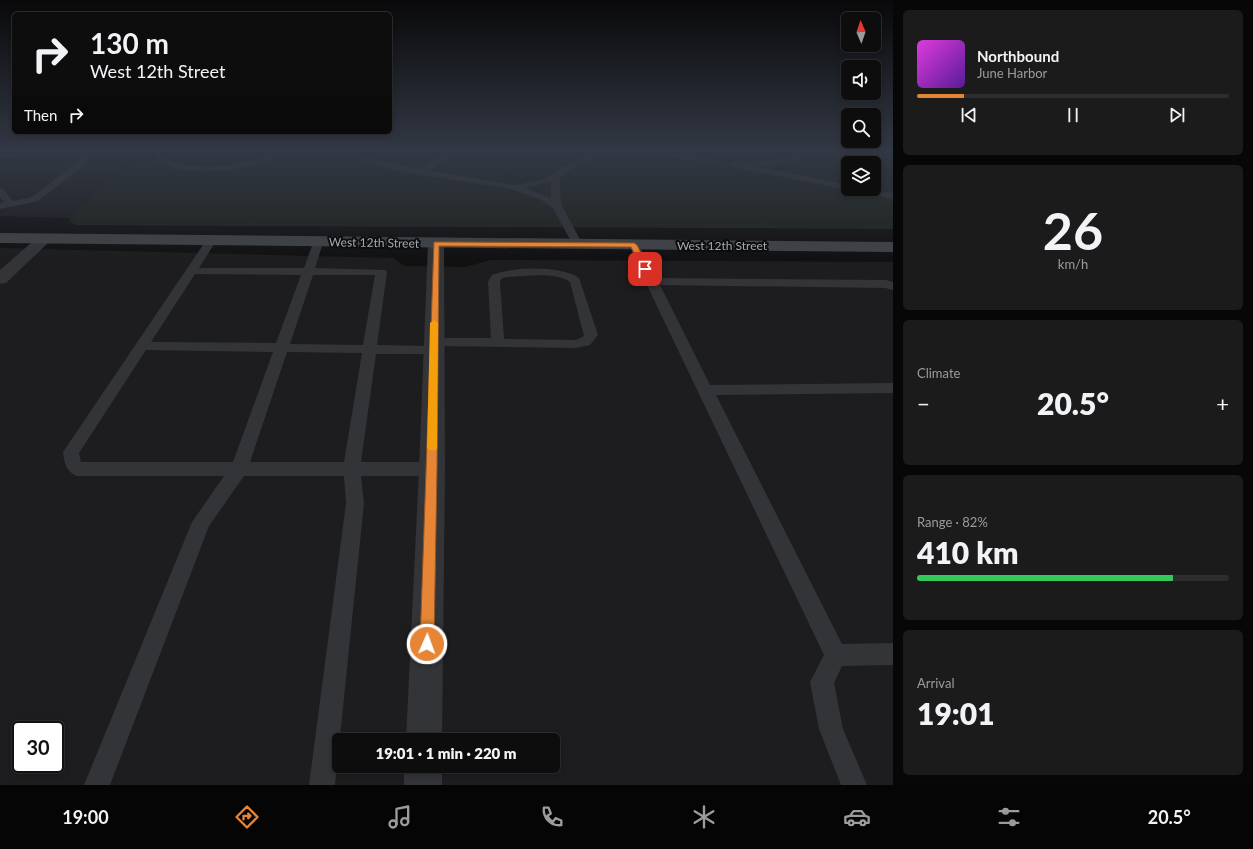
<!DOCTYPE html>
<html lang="en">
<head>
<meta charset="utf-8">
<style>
	:root { --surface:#0d0d0e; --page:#1b1b1c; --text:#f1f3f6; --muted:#9a9c9e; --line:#2d2d2e; --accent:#e58535 }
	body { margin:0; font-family:Lato,sans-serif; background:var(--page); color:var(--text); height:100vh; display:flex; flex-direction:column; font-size:15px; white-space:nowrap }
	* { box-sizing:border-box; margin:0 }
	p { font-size:13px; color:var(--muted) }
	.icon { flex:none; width:22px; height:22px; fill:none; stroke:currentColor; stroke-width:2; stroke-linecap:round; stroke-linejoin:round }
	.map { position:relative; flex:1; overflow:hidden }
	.side { display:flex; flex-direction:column; gap:10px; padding:10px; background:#070708; width:360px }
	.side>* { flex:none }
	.hud { position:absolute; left:12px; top:12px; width:380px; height:122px; border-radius:6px; box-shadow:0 2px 6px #0003,0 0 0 1px var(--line); background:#0d0d0e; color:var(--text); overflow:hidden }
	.needle { width:26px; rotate:358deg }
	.tools { position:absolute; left:841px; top:12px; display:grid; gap:8px }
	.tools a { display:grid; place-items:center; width:40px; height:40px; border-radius:6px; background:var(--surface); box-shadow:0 2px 6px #0003,0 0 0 1px var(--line); font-size:20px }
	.speed { position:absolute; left:12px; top:721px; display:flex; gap:8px; font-size:20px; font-weight:700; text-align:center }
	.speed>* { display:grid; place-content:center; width:52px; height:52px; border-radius:50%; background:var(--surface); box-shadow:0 2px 6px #0003,0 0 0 1px var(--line); line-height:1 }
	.speed .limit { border:2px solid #111; border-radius:6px; background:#fff; color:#111 }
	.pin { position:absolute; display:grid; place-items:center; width:34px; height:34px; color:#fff; margin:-17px; border-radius:8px; box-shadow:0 2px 6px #0006 }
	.me { position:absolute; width:44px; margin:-22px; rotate:2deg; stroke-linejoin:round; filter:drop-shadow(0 0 3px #0008) }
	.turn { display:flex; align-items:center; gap:14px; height:84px; padding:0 12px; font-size:18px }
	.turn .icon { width:52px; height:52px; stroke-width:2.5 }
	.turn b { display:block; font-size:28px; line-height:34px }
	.then { display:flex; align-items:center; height:38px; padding:0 12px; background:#0003; gap:8px; font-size:15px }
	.big { font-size:30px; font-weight:800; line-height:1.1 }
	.side .tile { flex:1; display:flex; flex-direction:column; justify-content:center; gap:6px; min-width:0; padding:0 14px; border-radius:6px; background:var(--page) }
	.side .dial { align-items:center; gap:0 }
	.dial b { font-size:52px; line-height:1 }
	.song { display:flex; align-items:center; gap:12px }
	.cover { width:48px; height:48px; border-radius:6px; background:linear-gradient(135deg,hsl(300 70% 55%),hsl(270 70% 35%)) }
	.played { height:4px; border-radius:2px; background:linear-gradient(90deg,var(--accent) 15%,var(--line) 15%) }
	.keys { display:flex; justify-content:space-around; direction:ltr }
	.heat { display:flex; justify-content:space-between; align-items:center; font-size:22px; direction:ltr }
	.charge { height:6px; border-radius:3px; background:linear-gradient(90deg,#34c759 82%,var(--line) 0) }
	.trip { position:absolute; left:332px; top:733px; width:228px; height:40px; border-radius:6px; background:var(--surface); box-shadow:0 2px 6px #0003,0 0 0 1px var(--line); font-weight:800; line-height:40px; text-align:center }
	.tab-bar { display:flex; height:64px; justify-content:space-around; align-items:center; background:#050506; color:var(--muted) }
	.tab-bar .icon { width:28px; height:28px }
	.tab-bar .selected { color:var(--accent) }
	.tab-bar b { font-size:18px; color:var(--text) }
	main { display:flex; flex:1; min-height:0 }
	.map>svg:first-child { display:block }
	.built { fill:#1d1d1f; fill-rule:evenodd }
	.green { fill:#1e241d; fill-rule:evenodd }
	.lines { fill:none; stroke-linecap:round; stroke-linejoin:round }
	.lane { fill:#323437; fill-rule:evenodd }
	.street { fill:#323437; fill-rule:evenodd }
	.secondary { fill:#404347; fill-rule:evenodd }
	.route { fill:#e58535; stroke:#955622 }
	.slow { fill:#f59e0b }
	.labels { text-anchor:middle; stroke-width:4; stroke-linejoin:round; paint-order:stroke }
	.far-street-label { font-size:12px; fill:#a3abb2; stroke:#0c0c0d }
</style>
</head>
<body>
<main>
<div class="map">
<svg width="893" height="785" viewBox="0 0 893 785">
	<rect width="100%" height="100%" fill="#111112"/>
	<g class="built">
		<path d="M0,149H144L72,218L0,216Z"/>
		<path d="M0,248L393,258L405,266L465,267L491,260L893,262V785H0ZM21,730H55V764H21ZM339,740H553V766H339Z"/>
	</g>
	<path class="green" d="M144,149H893V229L75,225L69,220ZM848,163H874V189H848Z"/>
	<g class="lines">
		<g class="lane">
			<path d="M154,149H162L160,153C179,172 233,168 258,159C270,155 272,149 286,149C265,171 186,179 160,162C157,160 154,156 152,153Z"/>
			<path d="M332,149H344L377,160L421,169C434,159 444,149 462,149L442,161L430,171L516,185L541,180L553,174L560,168L588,155L613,149L687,154L711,158L715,160L711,162C678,158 644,155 610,155C597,155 570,168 560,177V194L562,206L583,245L578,248L573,245L553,208L541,200L511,189L403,172L374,164ZM551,182V198L525,188Z"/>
			<path d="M808,149H818C804,163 775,165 756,166L848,185V189H869L893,193V199L733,167L729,164L733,161C757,162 786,162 808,149Z"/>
			<path d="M76,152L87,153L90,158L86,164L38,201L0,209V203L4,202L0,197V188L3,189L13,201L32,197L82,158L76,156L0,158V154Z"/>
			<path d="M211,238L216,241L199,268H304L313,243L318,240L323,243L315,268L385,270L387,272L377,345L431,346L427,342L429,339L434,338H491L488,282L492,275C513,267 559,265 579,278L598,335L590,345L576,348L436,346L440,350L438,353L433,354H376L361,462H432L438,464L441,469L438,474L432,476H361L364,503L335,785H309L346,503L344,476H244L209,526L110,785H84L192,522L224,476H77C66,472 64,463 63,452L207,239ZM195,274L301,275L276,343L151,342ZM313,275H375L363,345L290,344ZM506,277C525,277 553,271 570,282L584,336L576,340L504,339L500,282L501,279ZM146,350L273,352L233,462H81L79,453ZM287,352L362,353L344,462H250Z"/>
			<path d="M634,242L639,245L656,278L886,280L893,282V290L885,288L660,285L710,385L893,383V393L716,395L842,644L893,643V665L842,666L834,683L843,729L867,785H841L819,729L810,682L824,655L645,281L629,245Z"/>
		</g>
		<g class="street">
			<path d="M44,234L49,236L52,239L49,242L6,283L0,284V270L39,236Z"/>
			<path d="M436,239L442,241L444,244L445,469L442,740H406L419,469L428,244L430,241Z"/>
			<rect x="404" y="766" width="38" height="19"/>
		</g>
		<path class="secondary" d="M0,233L893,242V252L0,243Z"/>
	</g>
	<linearGradient id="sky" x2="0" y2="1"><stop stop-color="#09090a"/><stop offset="0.58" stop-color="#323844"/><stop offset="1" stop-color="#323844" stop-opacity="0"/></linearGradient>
	<rect width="893" height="259" fill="url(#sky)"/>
	<path class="route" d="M434,242L634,243L637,245L649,269L643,270L631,247L439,246L437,468L434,644L432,649L427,651L422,649L420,644Z"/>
	<path class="slow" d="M434,320L438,323L437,448L436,450H429L427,448L430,323Z"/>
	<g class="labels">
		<g class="far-street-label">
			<text transform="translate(374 243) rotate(1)" y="4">West 12th Street</text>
			<text x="722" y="250">West 12th Street</text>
		</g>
	</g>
</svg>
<div class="tools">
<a><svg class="needle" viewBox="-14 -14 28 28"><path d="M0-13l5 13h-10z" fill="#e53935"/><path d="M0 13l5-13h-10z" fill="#9a9c9e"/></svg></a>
<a><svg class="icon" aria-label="sound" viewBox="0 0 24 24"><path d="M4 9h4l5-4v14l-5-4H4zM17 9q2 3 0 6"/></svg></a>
<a><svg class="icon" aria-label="search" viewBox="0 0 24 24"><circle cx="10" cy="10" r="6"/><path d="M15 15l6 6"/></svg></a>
<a><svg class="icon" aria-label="layers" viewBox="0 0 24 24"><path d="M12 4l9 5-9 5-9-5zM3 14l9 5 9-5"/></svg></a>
</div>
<div class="speed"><div class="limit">30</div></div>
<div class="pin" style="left:645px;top:269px;background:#d93025"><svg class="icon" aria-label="arrive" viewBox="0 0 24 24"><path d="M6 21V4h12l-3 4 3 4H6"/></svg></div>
<svg class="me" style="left:427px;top:644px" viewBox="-20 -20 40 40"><circle r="17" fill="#e58535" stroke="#fff" stroke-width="3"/><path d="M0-11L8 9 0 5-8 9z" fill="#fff"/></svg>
<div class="trip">19:01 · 1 min · 220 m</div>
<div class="hud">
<div class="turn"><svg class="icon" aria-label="right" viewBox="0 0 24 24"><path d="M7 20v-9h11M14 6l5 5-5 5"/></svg><div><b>130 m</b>West 12th Street</div></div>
<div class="then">Then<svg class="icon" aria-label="right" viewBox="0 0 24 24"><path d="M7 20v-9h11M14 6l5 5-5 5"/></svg></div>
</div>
</div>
<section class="side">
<div class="tile">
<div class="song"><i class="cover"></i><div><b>Northbound</b><p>June Harbor</p></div></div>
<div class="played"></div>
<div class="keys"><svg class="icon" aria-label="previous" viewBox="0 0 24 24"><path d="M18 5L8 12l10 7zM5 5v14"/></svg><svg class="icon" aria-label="pause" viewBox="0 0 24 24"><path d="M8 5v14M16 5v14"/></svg><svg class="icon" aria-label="next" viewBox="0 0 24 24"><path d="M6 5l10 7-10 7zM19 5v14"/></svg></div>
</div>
<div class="tile dial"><b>26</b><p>km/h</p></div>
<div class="tile"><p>Climate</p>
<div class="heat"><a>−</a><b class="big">20.5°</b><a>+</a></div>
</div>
<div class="tile"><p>Range · 82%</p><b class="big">410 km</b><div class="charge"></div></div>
<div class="tile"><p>Arrival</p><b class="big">19:01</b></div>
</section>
</main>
<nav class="tab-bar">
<b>19:00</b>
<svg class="icon selected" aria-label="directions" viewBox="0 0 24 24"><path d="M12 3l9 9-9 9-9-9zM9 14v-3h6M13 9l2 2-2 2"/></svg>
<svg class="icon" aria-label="music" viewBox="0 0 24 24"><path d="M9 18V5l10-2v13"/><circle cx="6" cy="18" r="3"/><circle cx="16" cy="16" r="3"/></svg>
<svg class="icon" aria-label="phone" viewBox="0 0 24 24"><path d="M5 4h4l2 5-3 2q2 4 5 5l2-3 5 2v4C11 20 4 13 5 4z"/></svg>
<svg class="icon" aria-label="climate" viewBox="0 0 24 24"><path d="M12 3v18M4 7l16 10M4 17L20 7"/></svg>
<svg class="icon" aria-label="car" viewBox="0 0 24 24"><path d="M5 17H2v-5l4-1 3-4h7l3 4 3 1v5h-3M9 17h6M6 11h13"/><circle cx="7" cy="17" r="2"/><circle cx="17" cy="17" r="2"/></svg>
<svg class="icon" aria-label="filters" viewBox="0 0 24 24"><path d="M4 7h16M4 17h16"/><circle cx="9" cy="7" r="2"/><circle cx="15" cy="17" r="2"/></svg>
<b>20.5°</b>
</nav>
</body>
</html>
